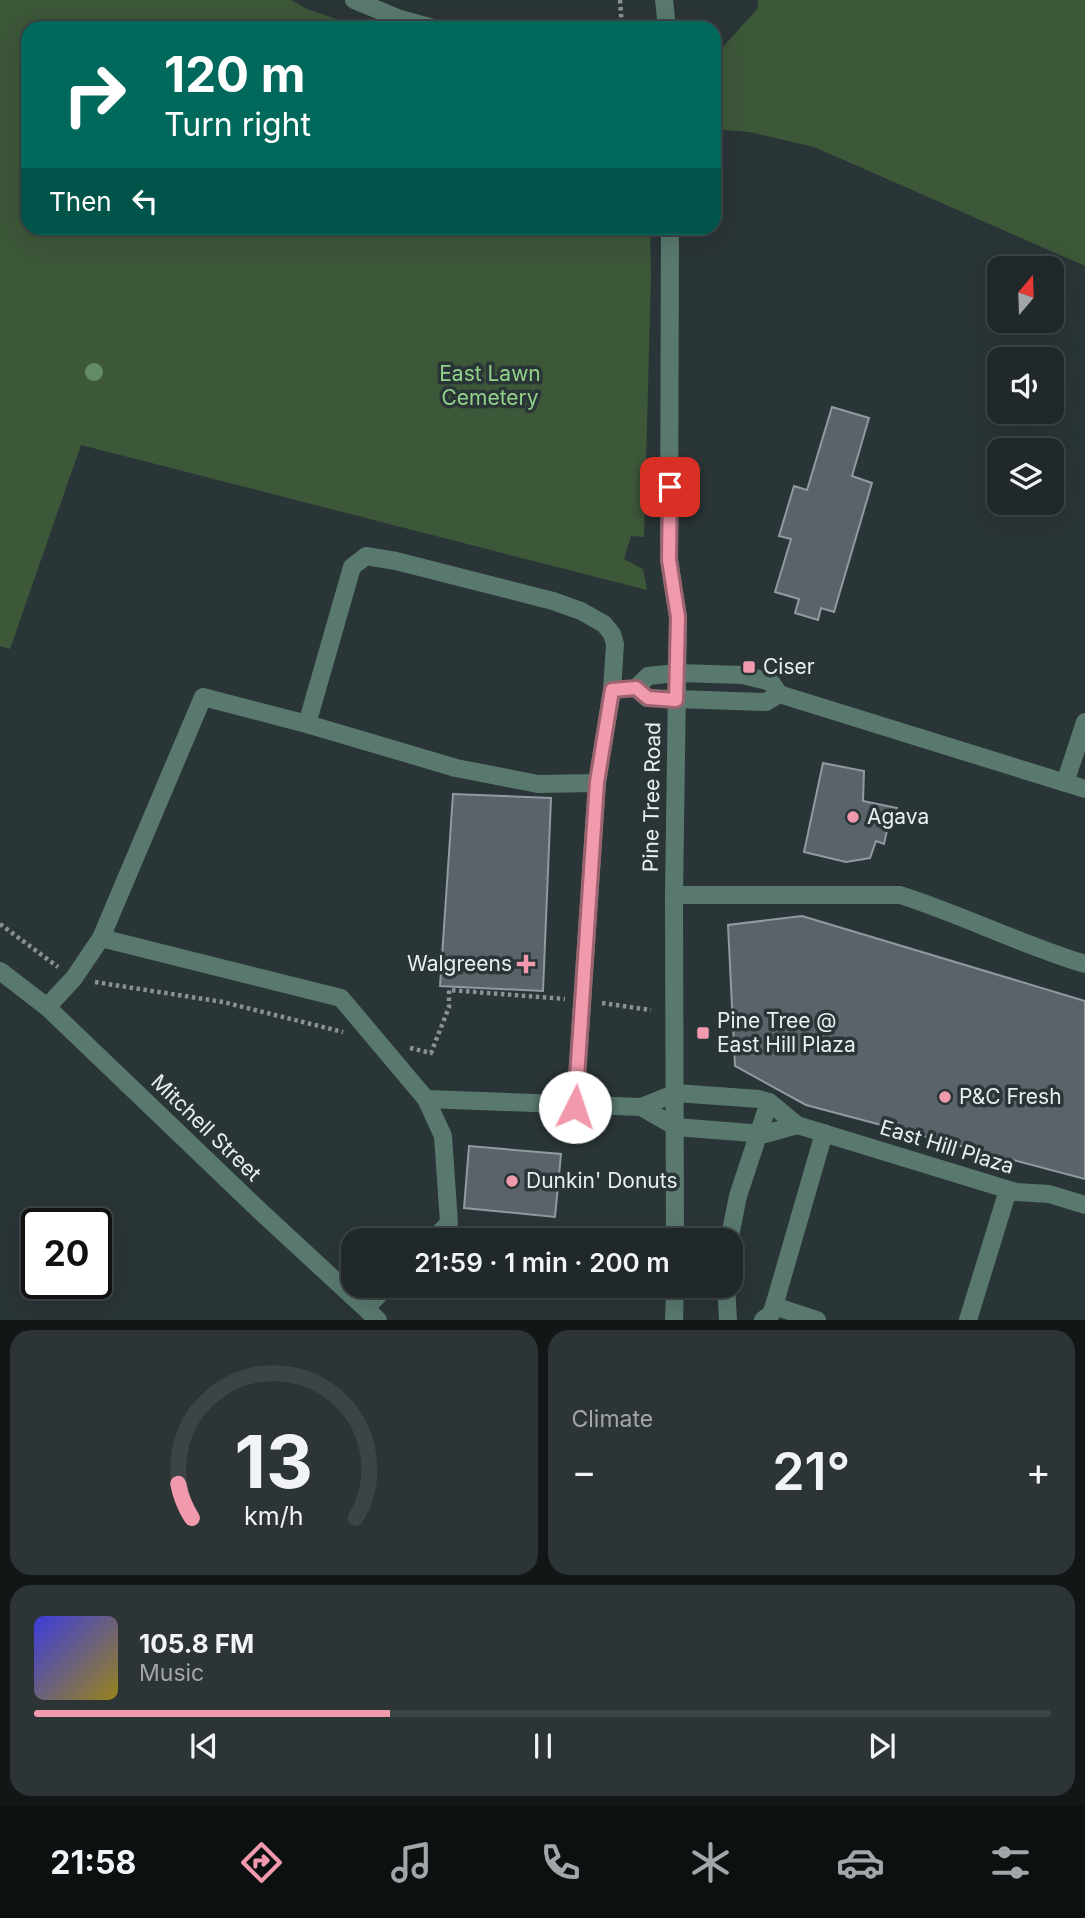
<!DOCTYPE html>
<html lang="en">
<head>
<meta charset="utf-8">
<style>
	:root { --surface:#202829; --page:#2d3435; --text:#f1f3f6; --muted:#a2a6a8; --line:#3d4446; --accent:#f29aad }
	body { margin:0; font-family:Inter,sans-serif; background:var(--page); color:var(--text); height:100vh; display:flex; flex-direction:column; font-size:26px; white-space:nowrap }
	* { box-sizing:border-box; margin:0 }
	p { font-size:23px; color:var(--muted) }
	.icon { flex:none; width:38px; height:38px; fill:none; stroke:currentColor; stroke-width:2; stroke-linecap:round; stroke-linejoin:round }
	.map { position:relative; height:1320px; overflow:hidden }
	.side { display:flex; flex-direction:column; gap:10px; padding:10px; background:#121617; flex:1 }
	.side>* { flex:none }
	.hud { position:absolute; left:21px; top:21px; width:700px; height:214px; border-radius:21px; box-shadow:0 7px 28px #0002,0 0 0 2px var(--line); background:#00695c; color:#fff; overflow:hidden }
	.needle { width:46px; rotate:19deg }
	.controls { position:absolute; left:987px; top:256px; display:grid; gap:14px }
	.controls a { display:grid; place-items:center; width:77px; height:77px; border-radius:14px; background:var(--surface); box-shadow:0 7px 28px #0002,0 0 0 2px var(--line); font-size:35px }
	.speed { position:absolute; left:21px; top:1208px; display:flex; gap:14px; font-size:35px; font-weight:700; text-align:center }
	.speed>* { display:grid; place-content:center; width:91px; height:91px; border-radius:50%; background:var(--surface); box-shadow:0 7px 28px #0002,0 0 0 2px var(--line); line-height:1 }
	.speed .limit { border:4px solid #111; border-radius:10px; background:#fff; color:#111 }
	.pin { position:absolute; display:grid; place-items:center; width:60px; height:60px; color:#fff; margin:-30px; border-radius:14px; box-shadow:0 4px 10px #0006 }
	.me { position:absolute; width:77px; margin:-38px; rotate:4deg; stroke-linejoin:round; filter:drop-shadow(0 0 5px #0008) }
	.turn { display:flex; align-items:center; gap:24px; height:147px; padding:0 28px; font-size:32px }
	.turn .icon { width:91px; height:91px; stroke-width:2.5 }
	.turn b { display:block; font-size:49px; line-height:60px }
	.then { display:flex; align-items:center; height:66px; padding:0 28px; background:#0003; gap:14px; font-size:26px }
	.big { font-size:52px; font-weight:600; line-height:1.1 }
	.side .widget { flex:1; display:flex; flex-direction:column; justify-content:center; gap:10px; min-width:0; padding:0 24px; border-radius:21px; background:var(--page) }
	.side .dial { align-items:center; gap:0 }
	.dial svg { height:182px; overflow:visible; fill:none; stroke:var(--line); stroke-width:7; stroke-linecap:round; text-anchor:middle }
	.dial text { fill:var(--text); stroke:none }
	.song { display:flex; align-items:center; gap:21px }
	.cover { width:84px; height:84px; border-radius:10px; background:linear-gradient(135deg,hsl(240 70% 55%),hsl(50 70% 35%)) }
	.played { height:7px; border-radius:4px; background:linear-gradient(90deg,var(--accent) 35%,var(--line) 35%) }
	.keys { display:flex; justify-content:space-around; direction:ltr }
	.heat { display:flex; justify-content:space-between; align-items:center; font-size:38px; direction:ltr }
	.side .tiles { flex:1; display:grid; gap:10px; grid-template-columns:1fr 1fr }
	.widget:last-child { grid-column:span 2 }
	.trip { position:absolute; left:341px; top:1228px; width:402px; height:70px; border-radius:21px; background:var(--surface); box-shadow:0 7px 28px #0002,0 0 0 2px var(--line); font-weight:600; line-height:70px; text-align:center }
	.tabs { display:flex; height:112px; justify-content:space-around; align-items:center; background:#0d1010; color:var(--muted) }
	.tabs .icon { width:49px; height:49px }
	.tabs .active { color:var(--accent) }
	.tabs b { font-size:32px; color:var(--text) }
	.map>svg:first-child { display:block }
	.green { fill:#3d5739 }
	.building { fill:#5a636a; stroke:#909aa1; stroke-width:2 }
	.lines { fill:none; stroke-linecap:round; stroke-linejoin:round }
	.path { stroke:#899293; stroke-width:4.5; stroke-dasharray:3.5 3.5; stroke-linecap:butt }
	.minor { stroke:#59796f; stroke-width:18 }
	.tree { fill:#638b64 }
	.route-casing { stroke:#9d6470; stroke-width:18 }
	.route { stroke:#f29aad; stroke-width:12 }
	.poi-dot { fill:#f29aad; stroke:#2a3537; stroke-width:2.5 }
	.labels { text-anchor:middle; stroke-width:7; stroke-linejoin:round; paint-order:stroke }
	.park-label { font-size:21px; fill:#92d289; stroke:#2a3537 }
	.poi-label { font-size:21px; fill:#e7efef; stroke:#2a3537; text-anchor:start }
	.street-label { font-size:21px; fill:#e7efef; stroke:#2a3537 }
</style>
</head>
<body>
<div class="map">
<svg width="1085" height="1320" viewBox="0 0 1085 1320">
	<rect width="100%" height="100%" fill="#2a3537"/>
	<g class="green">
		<path d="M0,0H291L309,10L364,28H28V228H650L651,276L644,537L631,536L624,559L643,569L647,590L81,445L10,649L0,646Z"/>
		<path d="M758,0H1085V266L814,147L749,132L714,129V57L758,8Z"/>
	</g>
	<g class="building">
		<path d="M832,407L869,418L852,476L872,483L834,612L821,608L818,620L795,613L799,599L775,592L791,539L779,536L794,486L807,490Z"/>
		<path d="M823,763L864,771L863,801L897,808L892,828L888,826L884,844L876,841L870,858L846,862L804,852Z"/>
		<path d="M453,794L551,798L543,991L440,986Z"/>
		<path d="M802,916L1085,1001V1179L806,1105L735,1066L728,925Z"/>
		<path d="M469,1146L561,1154L555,1217L464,1208Z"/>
	</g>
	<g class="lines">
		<g class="path">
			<path d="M620,0L622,28"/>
			<path d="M0,924L58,967"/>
			<path d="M95,982L223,1002L343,1032"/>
			<path d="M602,1003L651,1010"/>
			<path d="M410,1048L431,1053L449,1007V990L565,999"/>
		</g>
		<g class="minor">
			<path d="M354,0L400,19L433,28"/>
			<path d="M664,0L667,28"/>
			<path d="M670,228L669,560L678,617L674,895L675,1241"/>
			<path d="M677,673L743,675L771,682L779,694L766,702L647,698L636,688L648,676Z"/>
			<path d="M779,694L1085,789"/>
			<path d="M1065,783L1085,722"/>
			<path d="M674,895H900C963,915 1022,945 1085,964"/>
			<path d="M101,938L341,998L426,1099L641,1107"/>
			<path d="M0,971L47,1007L260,1211L378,1320"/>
			<path d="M47,1007L74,978L101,938L203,697L307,724L456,768L538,784L597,783L612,690L615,644L612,634L604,624L581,611L553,601L396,561L366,556L352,567L307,724"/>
			<path d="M426,1099L443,1136L449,1223L432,1241"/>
			<path d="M575,1107L597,783"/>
			<path d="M797,1125L765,1134L676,1127L641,1107L676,1093L759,1099L769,1102L797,1125L1016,1192L1049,1194L1085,1205"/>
			<path d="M729,1241L738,1196L769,1102"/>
			<path d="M726,1286L728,1320"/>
			<path d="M774,1306L817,1320"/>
			<path d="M366,1308L387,1286"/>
			<path d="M674,1320L675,1286"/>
			<path d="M763,1320L771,1314L774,1306L824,1133"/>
			<path d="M968,1320L1008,1190"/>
		</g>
	</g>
	<circle class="tree" cx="94" cy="372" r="9"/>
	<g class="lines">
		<defs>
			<path id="route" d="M575,1107L597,782L612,690L636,688L648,698L676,700L678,617L669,560L670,487"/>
		</defs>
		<use href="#route" class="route-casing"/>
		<use href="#route" class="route"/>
	</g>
	<g class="poi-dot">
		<rect x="742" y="660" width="14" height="14" rx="3.5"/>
		<circle cx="853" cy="817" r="7"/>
		<path d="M522.5 953.5h7v7h7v7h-7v7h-7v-7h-7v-7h7z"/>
		<rect x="696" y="1026" width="14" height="14" rx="3.5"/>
		<circle cx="945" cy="1097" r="7"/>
		<circle cx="512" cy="1181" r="7"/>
	</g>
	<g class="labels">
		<g class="park-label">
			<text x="490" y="381">East Lawn<tspan x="490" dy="24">Cemetery</tspan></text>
		</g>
		<g class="poi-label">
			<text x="763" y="674">Ciser</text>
			<text x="867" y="824">Agava</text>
			<text x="512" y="971" text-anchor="end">Walgreens</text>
			<text x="717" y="1028">Pine Tree @<tspan x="717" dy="24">East Hill Plaza</tspan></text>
			<text x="959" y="1104">P&amp;C Fresh</text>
			<text x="526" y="1188">Dunkin' Donuts</text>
		</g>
		<g class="street-label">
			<text transform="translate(652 797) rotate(-89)" y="7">Pine Tree Road</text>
			<text transform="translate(206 1128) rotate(44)" y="7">Mitchell Street</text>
			<text transform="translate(947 1147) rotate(17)" y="7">East Hill Plaza</text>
		</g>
	</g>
</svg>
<div class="controls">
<a><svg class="needle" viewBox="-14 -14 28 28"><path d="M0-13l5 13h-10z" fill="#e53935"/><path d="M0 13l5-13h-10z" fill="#a2a6a8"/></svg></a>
<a><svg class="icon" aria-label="sound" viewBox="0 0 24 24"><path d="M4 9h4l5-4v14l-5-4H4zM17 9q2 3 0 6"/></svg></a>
<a><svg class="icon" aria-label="layers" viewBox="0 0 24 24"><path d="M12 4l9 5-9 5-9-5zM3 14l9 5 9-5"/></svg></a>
</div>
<div class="speed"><div class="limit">20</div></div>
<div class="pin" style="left:670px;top:487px;background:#d93025"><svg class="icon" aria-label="arrive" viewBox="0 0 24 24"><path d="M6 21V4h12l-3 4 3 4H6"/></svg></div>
<svg class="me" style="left:575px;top:1107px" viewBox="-20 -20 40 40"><circle r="19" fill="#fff"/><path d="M0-13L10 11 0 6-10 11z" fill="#f29aad"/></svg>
<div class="trip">21:59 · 1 min · 200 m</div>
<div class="hud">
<div class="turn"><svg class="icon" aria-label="right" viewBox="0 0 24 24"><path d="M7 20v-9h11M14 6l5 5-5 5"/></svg><div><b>120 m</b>Turn right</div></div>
<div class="then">Then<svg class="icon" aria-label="left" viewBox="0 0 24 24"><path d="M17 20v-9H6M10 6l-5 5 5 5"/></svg></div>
</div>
</div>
<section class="side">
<div class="tiles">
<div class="widget dial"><svg viewBox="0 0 100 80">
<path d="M14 69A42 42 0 1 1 86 69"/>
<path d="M14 69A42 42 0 0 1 8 54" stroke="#f29aad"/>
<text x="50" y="56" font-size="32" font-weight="700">13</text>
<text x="50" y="72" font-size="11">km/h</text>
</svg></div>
<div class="widget"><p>Climate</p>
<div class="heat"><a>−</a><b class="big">21°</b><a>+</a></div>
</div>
<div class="widget">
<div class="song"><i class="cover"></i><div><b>105.8 FM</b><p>Music</p></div></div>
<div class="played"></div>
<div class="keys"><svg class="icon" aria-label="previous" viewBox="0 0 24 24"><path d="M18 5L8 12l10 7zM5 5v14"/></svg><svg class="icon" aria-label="pause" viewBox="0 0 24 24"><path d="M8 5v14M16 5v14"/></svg><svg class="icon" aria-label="next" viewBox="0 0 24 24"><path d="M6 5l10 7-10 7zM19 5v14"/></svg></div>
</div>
</div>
</section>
<nav class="tabs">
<b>21:58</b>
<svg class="icon active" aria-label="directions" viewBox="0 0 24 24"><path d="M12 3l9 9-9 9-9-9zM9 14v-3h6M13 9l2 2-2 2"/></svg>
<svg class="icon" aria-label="music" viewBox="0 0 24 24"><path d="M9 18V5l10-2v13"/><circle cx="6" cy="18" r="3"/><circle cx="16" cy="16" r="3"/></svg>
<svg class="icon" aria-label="phone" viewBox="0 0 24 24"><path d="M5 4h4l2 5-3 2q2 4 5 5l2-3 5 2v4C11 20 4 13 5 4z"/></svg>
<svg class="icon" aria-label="climate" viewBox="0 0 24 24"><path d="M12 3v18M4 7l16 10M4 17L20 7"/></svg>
<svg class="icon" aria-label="car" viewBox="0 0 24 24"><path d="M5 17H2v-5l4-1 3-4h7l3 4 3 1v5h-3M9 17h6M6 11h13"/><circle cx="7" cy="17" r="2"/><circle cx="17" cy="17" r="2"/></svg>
<svg class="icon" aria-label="filters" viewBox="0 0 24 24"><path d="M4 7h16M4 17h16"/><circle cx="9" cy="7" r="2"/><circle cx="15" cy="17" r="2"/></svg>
</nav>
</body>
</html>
